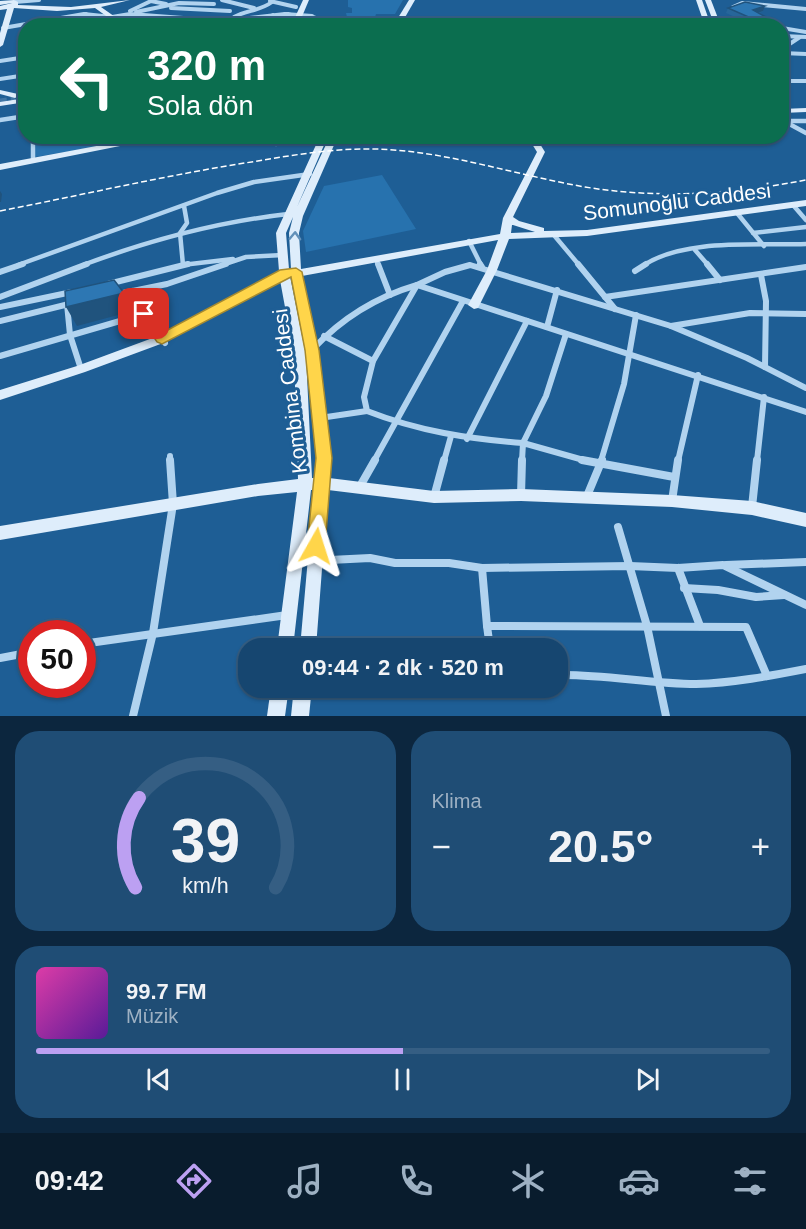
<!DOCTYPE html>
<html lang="tr">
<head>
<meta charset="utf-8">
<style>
	:root { --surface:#164670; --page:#1f4d75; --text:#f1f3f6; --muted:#9eb1c3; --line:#355e83; --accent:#bca0f2 }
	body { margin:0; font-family:Helvetica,sans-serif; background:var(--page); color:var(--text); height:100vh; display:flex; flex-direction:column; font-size:22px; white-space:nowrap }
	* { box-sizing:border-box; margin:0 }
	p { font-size:20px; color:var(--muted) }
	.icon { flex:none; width:33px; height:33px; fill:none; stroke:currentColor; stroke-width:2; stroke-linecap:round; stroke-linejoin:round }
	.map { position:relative; height:716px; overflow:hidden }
	.details { display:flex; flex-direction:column; gap:15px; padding:15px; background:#0c263e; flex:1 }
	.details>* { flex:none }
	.guide { position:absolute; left:18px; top:18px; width:771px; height:126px; border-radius:24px; box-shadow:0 2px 4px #0004,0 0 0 2px var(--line); background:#0b6e4f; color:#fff; overflow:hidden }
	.speed { position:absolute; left:18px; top:620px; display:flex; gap:12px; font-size:30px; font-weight:700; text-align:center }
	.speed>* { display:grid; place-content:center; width:78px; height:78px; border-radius:50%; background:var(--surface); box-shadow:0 2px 4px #0004,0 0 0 2px var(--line); line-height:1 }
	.speed .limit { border:9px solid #d22; background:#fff; color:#111 }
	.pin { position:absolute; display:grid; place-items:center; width:51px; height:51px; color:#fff; margin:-26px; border-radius:12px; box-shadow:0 3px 9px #0006 }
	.me { position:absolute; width:66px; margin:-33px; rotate:6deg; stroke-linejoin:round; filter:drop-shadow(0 0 4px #0008) }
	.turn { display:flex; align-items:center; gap:21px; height:126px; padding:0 30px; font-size:27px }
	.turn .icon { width:78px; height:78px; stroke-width:2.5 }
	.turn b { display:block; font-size:42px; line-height:51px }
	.big { font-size:45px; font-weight:700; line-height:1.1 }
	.details .widget { flex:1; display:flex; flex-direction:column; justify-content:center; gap:9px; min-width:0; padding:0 21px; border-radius:24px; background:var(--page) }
	.details .dial { align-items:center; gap:0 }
	.dial svg { height:156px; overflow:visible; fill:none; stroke:var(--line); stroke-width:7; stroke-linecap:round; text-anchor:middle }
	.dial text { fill:var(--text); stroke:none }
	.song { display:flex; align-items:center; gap:18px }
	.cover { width:72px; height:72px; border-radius:9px; background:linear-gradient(135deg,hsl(320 70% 55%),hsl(270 70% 35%)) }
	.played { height:6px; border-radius:3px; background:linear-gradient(90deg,var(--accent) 50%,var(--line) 50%) }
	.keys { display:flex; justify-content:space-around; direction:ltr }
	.heat { display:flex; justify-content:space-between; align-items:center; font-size:33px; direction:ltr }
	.details .tiles { flex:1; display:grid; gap:15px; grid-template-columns:1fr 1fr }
	.widget:last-child { grid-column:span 2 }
	.trip { position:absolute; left:238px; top:638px; width:330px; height:60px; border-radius:24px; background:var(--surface); box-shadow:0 2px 4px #0004,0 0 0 2px var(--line); font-weight:700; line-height:60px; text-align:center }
	.tabs { display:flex; height:96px; justify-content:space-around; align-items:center; background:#091c2d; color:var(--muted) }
	.tabs .icon { width:42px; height:42px }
	.tabs .on { color:var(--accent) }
	.tabs b { font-size:27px; color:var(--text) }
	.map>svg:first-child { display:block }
	.green { fill:#2772ae }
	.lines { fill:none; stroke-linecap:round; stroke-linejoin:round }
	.secondary-tunnel { stroke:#4076a5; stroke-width:7; stroke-dasharray:7 4; stroke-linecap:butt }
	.street-far3 { stroke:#b1d3ef; stroke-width:4 }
	.street-far2 { stroke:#b1d3ef; stroke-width:4.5 }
	.street-far1 { stroke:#b1d3ef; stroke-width:6 }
	.street { stroke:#b1d3ef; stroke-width:8 }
	.secondary { fill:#deedfb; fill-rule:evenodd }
	.rail { stroke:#fff; stroke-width:1.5; stroke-dasharray:6 3; stroke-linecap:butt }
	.wall { fill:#27669a }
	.shaded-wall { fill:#20537d }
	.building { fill:#2d77b3; stroke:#20537d; stroke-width:1.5 }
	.oneway { stroke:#6190b9 }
	.route { fill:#ffd54a; stroke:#a68a30; stroke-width:1.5 }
	.labels { text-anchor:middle; stroke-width:6; stroke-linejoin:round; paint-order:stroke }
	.street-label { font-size:21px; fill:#fff; stroke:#1e5e95 }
</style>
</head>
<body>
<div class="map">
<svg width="806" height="716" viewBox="0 0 806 716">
	<rect width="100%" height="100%" fill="#1e5e95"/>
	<g class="green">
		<path d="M348,0H403L395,14H376L372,26L349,25L346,13H352V8L348,7Z"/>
		<path d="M36,137H155L35,157Z"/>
		<path d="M382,175L416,229L306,252L303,231L324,186Z"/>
	</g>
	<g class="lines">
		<path class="secondary-tunnel" d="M0,102L15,100"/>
		<g class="street-far3">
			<path d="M222,0L254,8"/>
			<path d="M270,1L296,7"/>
			<path d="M15,2L39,0"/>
			<path d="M733,7L742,3L806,9"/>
			<path d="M171,8L230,11"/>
			<path d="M130,11L151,1L166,4"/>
			<path d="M136,12L179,3L214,4"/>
			<path d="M86,14L87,26"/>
			<path d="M312,16L285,14L311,16L336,26"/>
			<path d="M234,17C247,10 260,11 272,2"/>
			<path d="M706,21L739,26"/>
			<path d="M261,25L273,15"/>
			<path d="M3,28L84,14L112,17L130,14L223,21L285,14"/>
			<path d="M782,28L806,32"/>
			<path d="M782,36L806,37"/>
			<path d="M782,49L800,37"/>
			<path d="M782,53L806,54"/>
			<path d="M0,61L26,57"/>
			<path d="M0,79L26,75"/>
			<path d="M782,81H806"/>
		</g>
		<g class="street-far2">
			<path d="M0,120L26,116"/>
			<path d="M782,120L806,133"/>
			<path d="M786,121H806"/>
			<path d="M33,136V160"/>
			<path d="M220,136L221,140L237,136"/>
			<path d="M276,136V144"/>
			<path d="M704,138L727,136"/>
			<path d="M793,205L806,220"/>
			<path d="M737,213L764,246"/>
			<path d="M753,233L806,227"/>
			<path d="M553,234L579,265"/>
			<path d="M469,241L481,265"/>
			<path d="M695,250L708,265"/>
			<path d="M376,259L378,265"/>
			<path d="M18,265L217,193L254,182L310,174"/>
			<path d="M83,265C150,240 217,222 288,214"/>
			<path d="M182,265L233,259"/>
			<path d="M183,265L180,233L187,223L184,206"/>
			<path d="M222,265L246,257L283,255"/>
			<path d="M469,265H471"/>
			<path d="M644,265C686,238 757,246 806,244"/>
		</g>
		<g class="street-far1">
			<path d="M378,264L390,295"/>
			<path d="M480,264L482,267"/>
			<path d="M578,264L615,309"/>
			<path d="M707,264L720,280"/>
			<path d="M635,271L646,264"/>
			<path d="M0,272L23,264"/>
			<path d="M761,275L766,301L765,367"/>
			<path d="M108,284L188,264"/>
			<path d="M132,291L144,314L165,343"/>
			<path d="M118,294L167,284L226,264"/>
			<path d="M0,297L87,264"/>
			<path d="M605,297L806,267"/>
			<path d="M67,304L70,335L81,369"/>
			<path d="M0,307L72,292"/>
			<path d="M806,314L750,313L671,326L747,358L806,388"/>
			<path d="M0,321L73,303"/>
			<path d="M547,327L557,290"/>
			<path d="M566,334L546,396L523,443C469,439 418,431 367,411L364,397L373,361L417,285L445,272L470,265L671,326"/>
			<path d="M324,336L373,361"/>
			<path d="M313,349C342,318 376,297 417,285L806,412"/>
			<path d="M0,356L144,314"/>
			<path d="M320,418L367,411"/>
			<path d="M467,439L527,321"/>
			<path d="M170,456V461"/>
			<path d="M374,461L463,301"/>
			<path d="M444,461L451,436"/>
			<path d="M522,461L523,443L587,461"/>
			<path d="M601,461L624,384L636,315"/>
			<path d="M678,461L698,375"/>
			<path d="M757,461L764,397"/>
		</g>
		<g class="street">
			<path d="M582,460L674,477"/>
			<path d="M359,488L375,460"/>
			<path d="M521,495L522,460"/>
			<path d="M587,496L602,460"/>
			<path d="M434,497L444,460"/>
			<path d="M672,501L678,460"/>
			<path d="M752,507L757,460"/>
			<path d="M618,527L647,626L666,716"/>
			<path d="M297,558L330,560L370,558L395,563H449L482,568L630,566L678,568L723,565L806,605"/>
			<path d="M726,565L806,562"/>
			<path d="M482,568L487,626"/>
			<path d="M678,568L700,626"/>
			<path d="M684,588L718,590L756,597L784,595"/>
			<path d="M82,644L287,615"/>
			<path d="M490,648L487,626L746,627L767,676"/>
			<path d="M0,658L32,652"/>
			<path d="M558,675C605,674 650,684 696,684C733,683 770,676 806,669"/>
			<path d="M133,716L153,633L173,504L170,460"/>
		</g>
		<g class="secondary">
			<path d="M14,0L18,2V5L71,7L130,0L101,7L128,26H120L95,8L57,11L14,8L3,45L0,47V33L7,9L0,10V6L12,3L0,5V1Z"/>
			<path d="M303,0H309L298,26H291Z"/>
			<path d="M409,0H415L400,26H393Z"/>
			<path d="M696,0H702L711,26H705Z"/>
			<path d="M705,0H711L721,26H715Z"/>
			<path d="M0,90L18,94L19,96L15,98L0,94Z"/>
			<path d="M26,98V102L0,106V102Z"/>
			<path d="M806,108V112L782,113V109Z"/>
			<path d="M150,136H170L0,170V164Z"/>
			<path d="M320,136H328L297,207L330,136H338L303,216L299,233L301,269L500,234L503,218L537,152L527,136H535L545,152L513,217L519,221L544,228V231L587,230L806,200V206L587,236L509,239L497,270L478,308L474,309L468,305L487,270L498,240L302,276L318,350L331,458L329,478L434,491L521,489L672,495L752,501L806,513V527L752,515L672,507L521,501L434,503L328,490L316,648H300L314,490H311L293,648H277L297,492L258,496L0,540V526L258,484L298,479L294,356L280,280L166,342L85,372L0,400V390L77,366L158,336L279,271L276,233ZM293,217L289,233L291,269H289L286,233ZM512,225H513L535,232L511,233ZM290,276H292L306,350L317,458L315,478H312L306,356Z"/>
			<path d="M271,687H289L285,716H267Z"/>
			<path d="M294,687H312L309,716H291Z"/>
		</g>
		<path class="rail" d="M0,211C82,195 163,176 245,163C288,156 331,148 376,149C447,151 515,175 585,187C659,199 733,194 806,180"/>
	</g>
	<path class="wall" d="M728,8L763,11L759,13L764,16L762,21L751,24L726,13Z"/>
	<g class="shaded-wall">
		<path d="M765,6L763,11L751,15L753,10Z"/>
		<path d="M764,16L762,21L751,24L753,19Z"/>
		<path d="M0,191L2,194L1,202H0Z"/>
		<path d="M124,293L133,311L77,326L66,307Z"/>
	</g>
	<g class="building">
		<path d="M745,2L765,6L753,10L764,16L753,19L728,8Z"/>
		<path d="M114,280L124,293L66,307L65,291Z"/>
	</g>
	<defs><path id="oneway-chevron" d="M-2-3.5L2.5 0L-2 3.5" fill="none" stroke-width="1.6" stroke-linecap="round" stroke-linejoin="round" transform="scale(1.5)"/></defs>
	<use class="oneway" href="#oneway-chevron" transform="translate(295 236) rotate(-88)"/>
	<path class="route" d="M296,268L302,272L319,350L332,458L325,546L322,552L316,554L310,552L307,546L316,458L305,350L291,277L162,344L157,342L138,314L140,310H149L164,332L280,270Z"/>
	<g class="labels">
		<g class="street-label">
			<text transform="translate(677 202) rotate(-7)" y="7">Somunoğlu Caddesi</text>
			<text transform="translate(290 391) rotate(-97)" y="7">Kombina Caddesi</text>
		</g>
	</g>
</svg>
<div class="speed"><div class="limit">50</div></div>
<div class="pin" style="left:144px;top:314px;background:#d93025"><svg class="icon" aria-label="arrive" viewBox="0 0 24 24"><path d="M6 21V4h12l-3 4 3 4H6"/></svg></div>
<svg class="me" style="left:316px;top:546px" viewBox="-20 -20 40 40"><path d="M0-17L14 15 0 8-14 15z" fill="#ffd54a" stroke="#fff" stroke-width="4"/></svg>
<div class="trip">09:44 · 2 dk · 520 m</div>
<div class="guide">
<div class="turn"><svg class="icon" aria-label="left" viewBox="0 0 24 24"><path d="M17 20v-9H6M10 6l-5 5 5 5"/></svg><div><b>320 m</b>Sola dön</div></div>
</div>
</div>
<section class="details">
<div class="tiles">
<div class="widget dial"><svg viewBox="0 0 100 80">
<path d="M14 69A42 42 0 1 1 86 69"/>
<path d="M14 69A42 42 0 0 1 16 23" stroke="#bca0f2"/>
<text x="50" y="56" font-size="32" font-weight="700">39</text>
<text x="50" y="72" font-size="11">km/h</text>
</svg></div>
<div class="widget"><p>Klima</p>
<div class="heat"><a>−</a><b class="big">20.5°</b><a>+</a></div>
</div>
<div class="widget">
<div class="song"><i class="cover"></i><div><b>99.7 FM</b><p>Müzik</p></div></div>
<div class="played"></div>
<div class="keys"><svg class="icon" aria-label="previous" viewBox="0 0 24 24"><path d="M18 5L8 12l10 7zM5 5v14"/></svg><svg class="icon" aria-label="pause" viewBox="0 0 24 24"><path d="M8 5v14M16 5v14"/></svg><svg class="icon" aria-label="next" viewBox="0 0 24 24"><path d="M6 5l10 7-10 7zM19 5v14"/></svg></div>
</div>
</div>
</section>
<nav class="tabs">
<b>09:42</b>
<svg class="icon on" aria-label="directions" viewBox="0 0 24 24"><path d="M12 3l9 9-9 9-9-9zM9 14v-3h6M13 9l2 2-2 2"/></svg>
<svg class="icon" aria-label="music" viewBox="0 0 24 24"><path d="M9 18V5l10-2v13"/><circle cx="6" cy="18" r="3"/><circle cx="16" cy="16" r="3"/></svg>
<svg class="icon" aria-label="phone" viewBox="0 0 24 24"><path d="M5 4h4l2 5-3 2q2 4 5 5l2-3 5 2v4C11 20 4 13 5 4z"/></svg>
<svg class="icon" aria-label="climate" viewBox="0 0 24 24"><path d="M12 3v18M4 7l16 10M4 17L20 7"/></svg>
<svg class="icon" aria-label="car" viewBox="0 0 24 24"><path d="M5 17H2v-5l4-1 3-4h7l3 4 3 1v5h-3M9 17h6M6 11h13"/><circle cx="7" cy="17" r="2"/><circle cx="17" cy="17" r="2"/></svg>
<svg class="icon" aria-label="filters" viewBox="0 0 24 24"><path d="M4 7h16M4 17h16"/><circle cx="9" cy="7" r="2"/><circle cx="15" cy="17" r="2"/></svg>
</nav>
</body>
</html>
